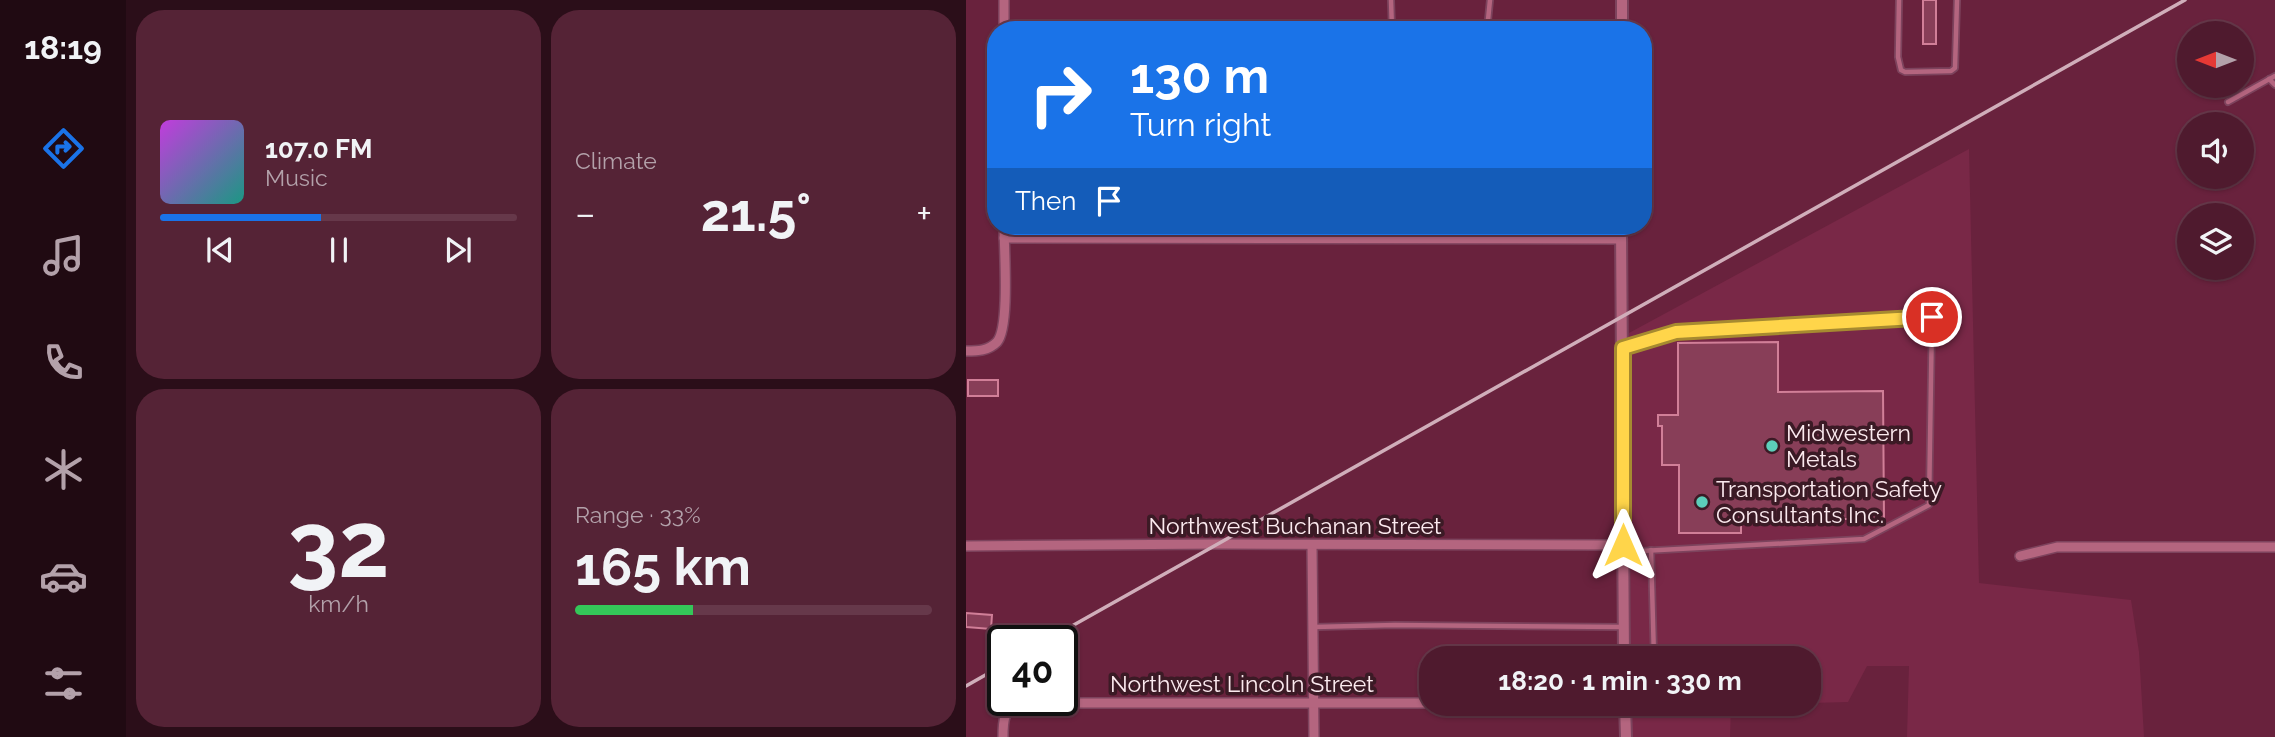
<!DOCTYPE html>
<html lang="en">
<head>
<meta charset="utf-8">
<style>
	:root { --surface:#4f1a2e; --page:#552336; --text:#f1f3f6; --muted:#b3a1aa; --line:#66384a; --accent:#1a73e8 }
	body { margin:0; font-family:Raleway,sans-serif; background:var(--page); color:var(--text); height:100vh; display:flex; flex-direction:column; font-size:26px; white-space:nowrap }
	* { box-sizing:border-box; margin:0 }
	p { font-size:23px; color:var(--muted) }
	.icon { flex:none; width:38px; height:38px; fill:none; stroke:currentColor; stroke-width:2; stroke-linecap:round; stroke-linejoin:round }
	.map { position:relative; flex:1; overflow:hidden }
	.panel { display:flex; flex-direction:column; gap:10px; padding:10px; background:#2b0e19; width:840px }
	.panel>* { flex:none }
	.top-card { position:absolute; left:21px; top:21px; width:665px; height:214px; border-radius:28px; box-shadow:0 2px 5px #0004,0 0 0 2px var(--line); background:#1a73e8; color:#fff; overflow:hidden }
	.needle { width:46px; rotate:270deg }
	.fabs { position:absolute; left:1211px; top:21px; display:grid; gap:14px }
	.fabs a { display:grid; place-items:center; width:77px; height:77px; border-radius:50%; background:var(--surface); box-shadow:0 2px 5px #0004,0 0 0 2px var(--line); font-size:35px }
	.speed { position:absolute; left:21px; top:625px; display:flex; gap:14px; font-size:35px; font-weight:700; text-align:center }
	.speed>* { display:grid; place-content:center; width:91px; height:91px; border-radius:50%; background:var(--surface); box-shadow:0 2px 5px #0004,0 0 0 2px var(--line); line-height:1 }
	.speed .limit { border:4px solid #111; border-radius:10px; background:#fff; color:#111 }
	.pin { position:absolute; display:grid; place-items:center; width:60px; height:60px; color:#fff; margin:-30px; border:4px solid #fff; border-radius:50%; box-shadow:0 2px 7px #0007 }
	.me { position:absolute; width:77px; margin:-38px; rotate:0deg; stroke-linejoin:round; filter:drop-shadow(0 0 5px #0008) }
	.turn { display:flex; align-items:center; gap:24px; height:147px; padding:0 28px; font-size:32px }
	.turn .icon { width:91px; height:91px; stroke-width:2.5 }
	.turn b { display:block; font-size:49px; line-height:60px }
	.then { display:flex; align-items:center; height:66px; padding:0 28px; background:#0003; gap:14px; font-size:26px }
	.big { font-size:52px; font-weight:700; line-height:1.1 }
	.panel .card { flex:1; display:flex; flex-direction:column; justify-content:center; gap:10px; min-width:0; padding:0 24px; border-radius:28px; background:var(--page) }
	.panel .dial { align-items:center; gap:0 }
	.dial b { font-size:91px; line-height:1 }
	.song { display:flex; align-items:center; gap:21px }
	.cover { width:84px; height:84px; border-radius:10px; background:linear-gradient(135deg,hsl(290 70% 55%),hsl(170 70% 35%)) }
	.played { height:7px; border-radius:4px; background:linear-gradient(90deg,var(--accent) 45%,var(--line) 45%) }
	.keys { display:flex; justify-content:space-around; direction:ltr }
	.heat { display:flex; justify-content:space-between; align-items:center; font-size:38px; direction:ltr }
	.charge { height:10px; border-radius:5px; background:linear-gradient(90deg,#34c759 33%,var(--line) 0) }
	.panel .tiles { flex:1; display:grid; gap:10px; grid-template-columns:repeat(2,1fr) }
	.trip { position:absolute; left:453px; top:646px; width:402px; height:70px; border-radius:28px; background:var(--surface); box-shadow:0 2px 5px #0004,0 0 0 2px var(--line); font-weight:700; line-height:70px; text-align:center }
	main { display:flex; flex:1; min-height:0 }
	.tab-bar { display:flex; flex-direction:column; width:126px; justify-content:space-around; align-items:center; background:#200a12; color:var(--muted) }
	.tab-bar .icon { width:49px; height:49px }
	.tab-bar .on { color:var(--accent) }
	.tab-bar b { font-size:32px; color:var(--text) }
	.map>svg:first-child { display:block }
	.built { fill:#792847 }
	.building { fill:#883e58; stroke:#d17f98; stroke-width:2 }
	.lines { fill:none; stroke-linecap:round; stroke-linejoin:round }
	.service-casing { stroke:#7d435d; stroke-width:8 }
	.minor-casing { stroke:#7d435d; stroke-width:12 }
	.tertiary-casing { stroke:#7d435d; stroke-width:14 }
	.service { stroke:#b4657f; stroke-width:4.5 }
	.minor { stroke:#b4657f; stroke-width:9 }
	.tertiary { stroke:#b4657f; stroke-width:10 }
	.rail { stroke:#d0aeba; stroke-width:3.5 }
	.route-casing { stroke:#a68a30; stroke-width:18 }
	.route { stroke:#ffd54a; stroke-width:12 }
	.poi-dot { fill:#5cceba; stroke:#3b1a25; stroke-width:2.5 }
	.labels { text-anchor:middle; stroke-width:7; stroke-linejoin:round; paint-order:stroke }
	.poi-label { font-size:23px; fill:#fceaef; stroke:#3b1a25; text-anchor:start }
	.street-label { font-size:23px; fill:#fceaef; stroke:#3b1a25 }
</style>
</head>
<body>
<main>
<nav class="tab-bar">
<b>18:19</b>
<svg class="icon on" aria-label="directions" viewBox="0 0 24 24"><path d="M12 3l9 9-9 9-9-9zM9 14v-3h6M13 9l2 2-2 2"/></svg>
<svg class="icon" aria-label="music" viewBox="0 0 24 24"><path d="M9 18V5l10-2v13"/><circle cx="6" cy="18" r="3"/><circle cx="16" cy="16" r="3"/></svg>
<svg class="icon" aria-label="phone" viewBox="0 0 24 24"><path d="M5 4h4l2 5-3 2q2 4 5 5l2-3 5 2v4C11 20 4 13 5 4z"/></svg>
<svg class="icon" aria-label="climate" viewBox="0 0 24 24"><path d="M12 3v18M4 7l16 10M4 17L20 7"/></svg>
<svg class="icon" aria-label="car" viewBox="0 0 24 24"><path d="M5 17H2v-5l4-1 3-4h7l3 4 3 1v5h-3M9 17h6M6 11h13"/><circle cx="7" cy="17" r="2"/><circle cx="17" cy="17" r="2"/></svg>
<svg class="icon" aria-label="filters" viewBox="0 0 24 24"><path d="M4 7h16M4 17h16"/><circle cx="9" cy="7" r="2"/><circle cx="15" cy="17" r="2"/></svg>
</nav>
<section class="panel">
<div class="tiles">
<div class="card">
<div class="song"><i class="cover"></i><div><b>107.0 FM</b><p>Music</p></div></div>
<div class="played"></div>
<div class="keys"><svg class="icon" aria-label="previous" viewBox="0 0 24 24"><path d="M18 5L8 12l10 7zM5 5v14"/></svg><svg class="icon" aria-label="pause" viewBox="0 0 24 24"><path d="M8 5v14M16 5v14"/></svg><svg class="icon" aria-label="next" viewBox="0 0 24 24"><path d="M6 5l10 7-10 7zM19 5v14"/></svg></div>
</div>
<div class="card"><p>Climate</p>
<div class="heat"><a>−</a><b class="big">21.5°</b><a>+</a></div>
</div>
<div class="card dial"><b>32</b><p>km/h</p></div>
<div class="card"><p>Range · 33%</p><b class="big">165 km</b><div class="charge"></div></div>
</div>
</section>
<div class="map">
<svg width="1309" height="737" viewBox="0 0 1309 737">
	<rect width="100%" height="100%" fill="#69223d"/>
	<g class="built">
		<path d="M1003,149L1013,583L1165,600L1173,652L1178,737H941L943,666H901L882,702L844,703V658H665L663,333Z"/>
		<path d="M665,704H837L765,706L764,737H665Z"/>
	</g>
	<g class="building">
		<rect x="957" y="0" width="13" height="44"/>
		<path d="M812,342V392L917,391L918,519H775V533H713V465H696V426H692V415H712V343Z"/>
		<rect x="2" y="380" width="30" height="16"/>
		<path d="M0,613L26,615L25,629L0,627Z"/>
	</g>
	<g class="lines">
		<defs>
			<g id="service">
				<path d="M425,0L426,30"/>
				<path d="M933,0L932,57L935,70L939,72L985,71L989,68L991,0"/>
				<path d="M521,30L524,0"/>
				<path d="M1303,79L1309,85"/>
				<path d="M1262,102L1309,76"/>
				<path d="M685,550L688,658"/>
				<path d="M657,552L898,539L963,505L966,317L710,332L657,348"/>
				<path d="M348,627L429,625L658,627"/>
			</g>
			<g id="minor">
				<path d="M38,30V0"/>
				<path d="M38,238L655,239"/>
				<path d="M0,351C12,351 22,351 31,342C44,327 38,249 38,226"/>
				<path d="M346,545L348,737"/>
				<path d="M0,546L253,544L657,545"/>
				<path d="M1054,556L1091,547H1309"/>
				<path d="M37,737C37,721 37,711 53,703H466"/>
			</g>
			<g id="tertiary">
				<path d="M656,30V0"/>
				<path d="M655,226L658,658"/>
				<path d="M659,704L660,737"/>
			</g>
		</defs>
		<use href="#service" class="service-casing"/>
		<use href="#minor" class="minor-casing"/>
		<use href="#tertiary" class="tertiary-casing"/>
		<use href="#service" class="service"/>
		<use href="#minor" class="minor"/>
		<use href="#tertiary" class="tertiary"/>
		<g class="rail">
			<path d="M81,640L1219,0"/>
			<path d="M0,686L37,665"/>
		</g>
	</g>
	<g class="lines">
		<defs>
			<path id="route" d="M657,545V348L710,332L966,317"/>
		</defs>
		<use href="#route" class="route-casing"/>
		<use href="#route" class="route"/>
	</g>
	<g class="poi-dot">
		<circle cx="806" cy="446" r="7"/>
		<circle cx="736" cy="502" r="7"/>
	</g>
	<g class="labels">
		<g class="poi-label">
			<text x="820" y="441">Midwestern<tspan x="820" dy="26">Metals</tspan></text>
			<text x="750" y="497">Transportation Safety<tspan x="750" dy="26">Consultants Inc.</tspan></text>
		</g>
		<g class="street-label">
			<text x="329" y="534">Northwest Buchanan Street</text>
			<text x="276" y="692">Northwest Lincoln Street</text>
		</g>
	</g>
</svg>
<div class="fabs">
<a><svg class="needle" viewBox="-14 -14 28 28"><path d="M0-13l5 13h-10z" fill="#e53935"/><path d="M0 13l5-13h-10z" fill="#b3a1aa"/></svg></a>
<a><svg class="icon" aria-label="sound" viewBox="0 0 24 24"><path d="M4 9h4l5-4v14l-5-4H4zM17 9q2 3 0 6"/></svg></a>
<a><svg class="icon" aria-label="layers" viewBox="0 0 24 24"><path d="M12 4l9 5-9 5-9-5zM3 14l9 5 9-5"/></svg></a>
</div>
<div class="speed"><div class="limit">40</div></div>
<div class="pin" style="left:966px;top:317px;background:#d93025"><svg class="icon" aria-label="arrive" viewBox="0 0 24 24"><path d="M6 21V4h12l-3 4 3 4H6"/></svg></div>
<svg class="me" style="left:657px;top:545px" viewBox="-20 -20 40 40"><path d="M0-17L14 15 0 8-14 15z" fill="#ffd54a" stroke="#fff" stroke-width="4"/></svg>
<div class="trip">18:20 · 1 min · 330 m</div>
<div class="top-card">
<div class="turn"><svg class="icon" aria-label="right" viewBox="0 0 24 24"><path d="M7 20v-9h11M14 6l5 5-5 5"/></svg><div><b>130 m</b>Turn right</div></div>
<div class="then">Then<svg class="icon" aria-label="arrive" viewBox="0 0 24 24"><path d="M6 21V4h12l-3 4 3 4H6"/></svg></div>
</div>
</div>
</main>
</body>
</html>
